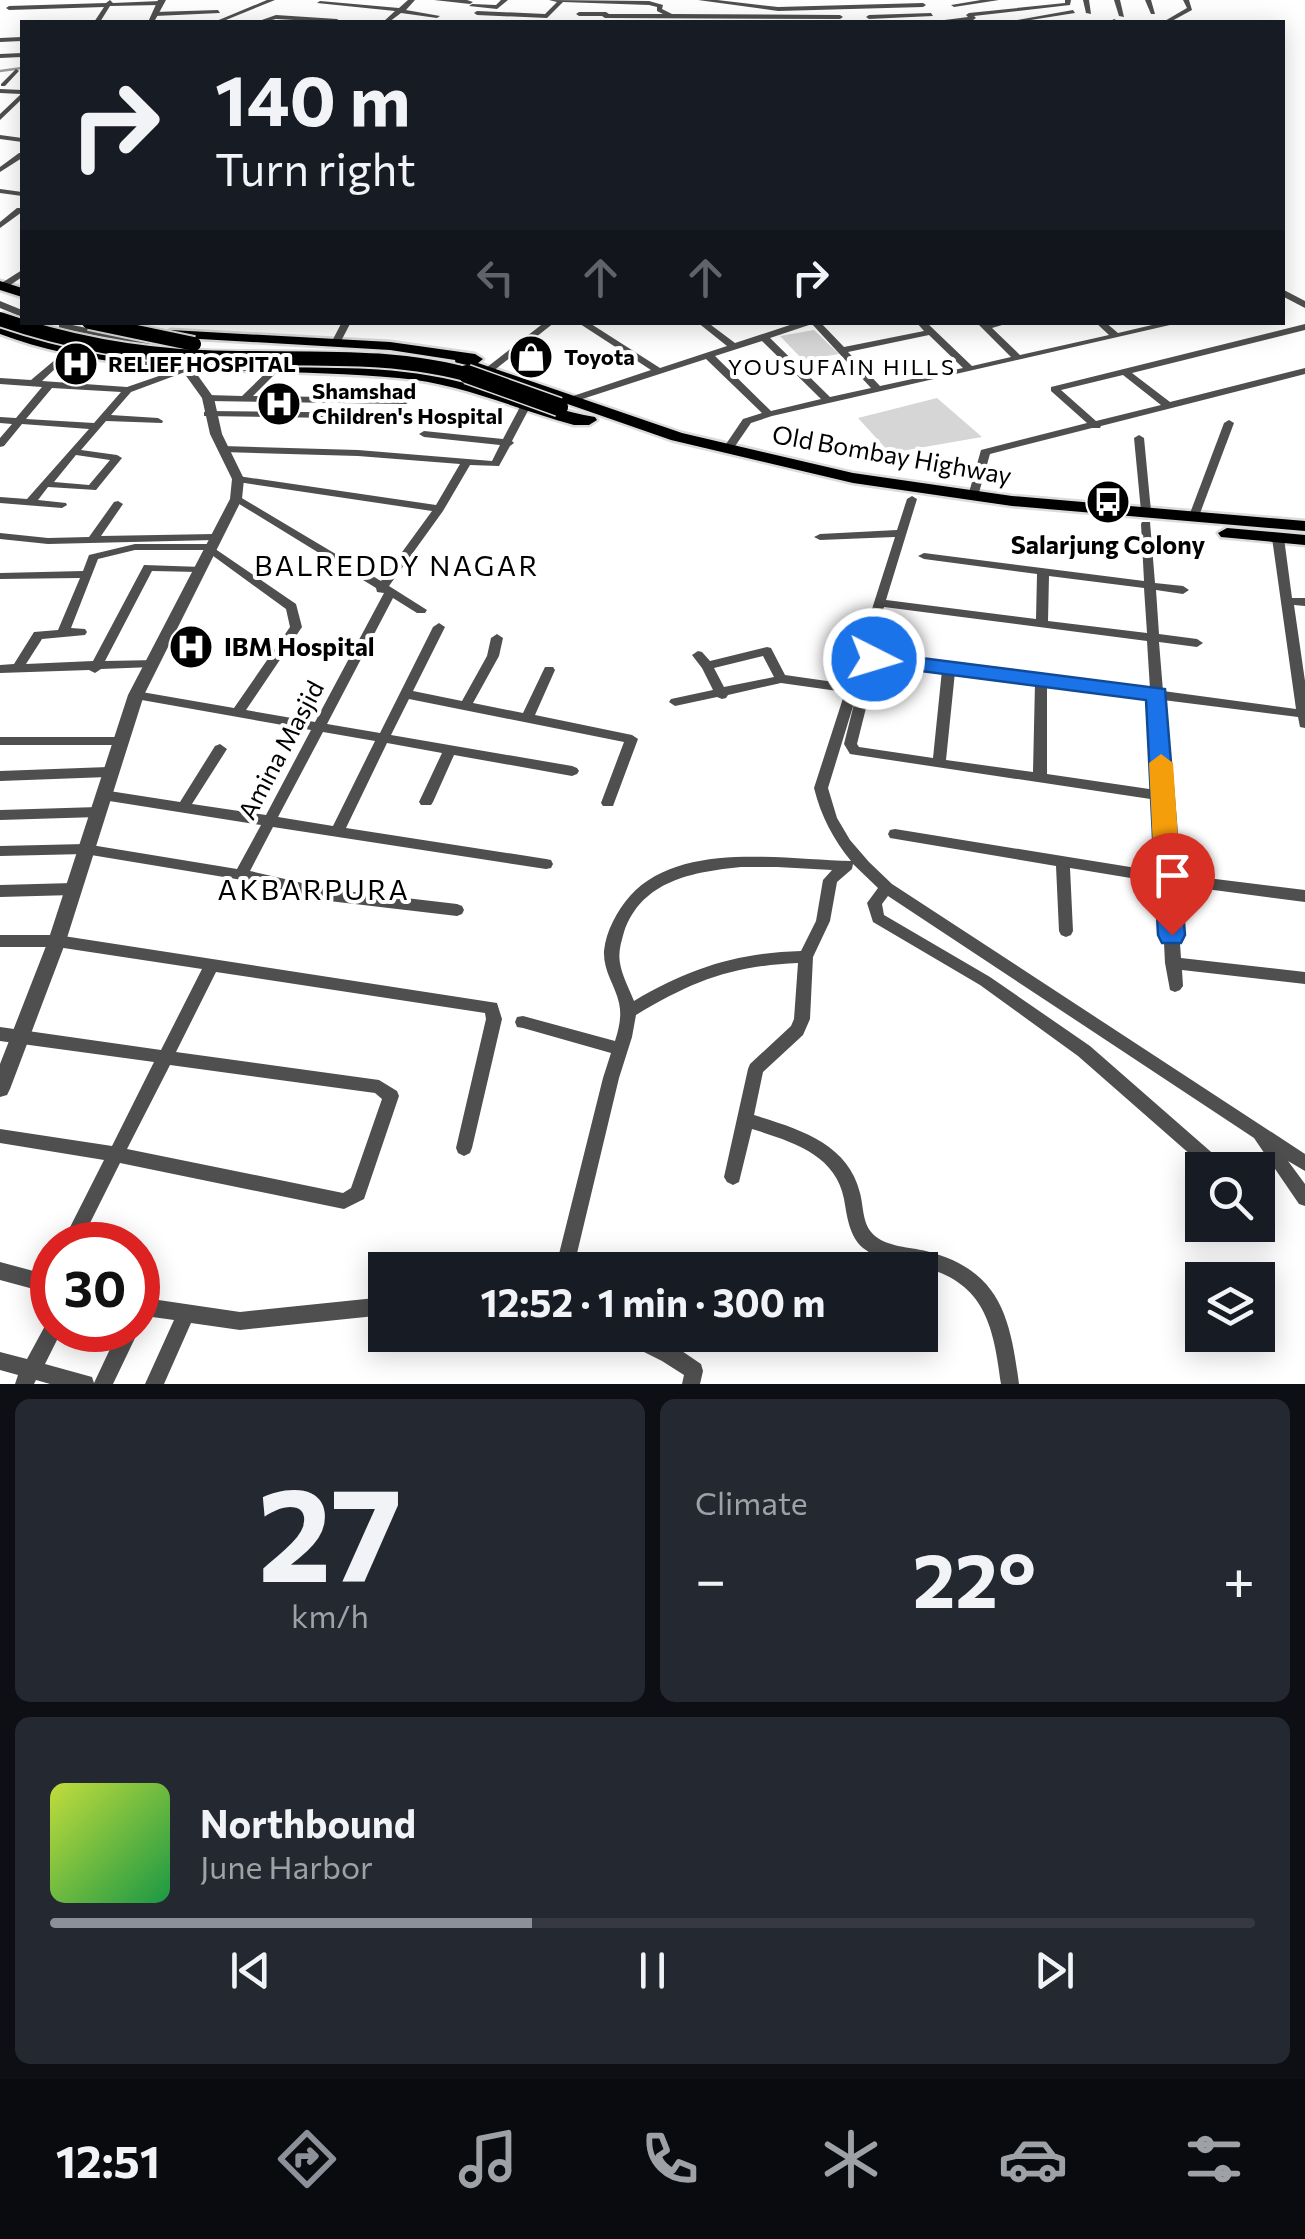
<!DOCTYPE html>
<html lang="en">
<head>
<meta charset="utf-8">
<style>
	:root { --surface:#171b24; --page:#242831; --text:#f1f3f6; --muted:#9ea1a6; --line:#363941; --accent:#8c9099 }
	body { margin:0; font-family:Commissioner,sans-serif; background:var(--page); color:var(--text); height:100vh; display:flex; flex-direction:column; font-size:38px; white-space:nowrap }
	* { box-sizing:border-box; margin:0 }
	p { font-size:32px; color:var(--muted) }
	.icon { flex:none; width:55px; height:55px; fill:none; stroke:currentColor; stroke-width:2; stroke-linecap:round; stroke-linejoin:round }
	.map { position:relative; height:1384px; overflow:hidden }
	.sheet { display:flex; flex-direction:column; gap:15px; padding:15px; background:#0d0f14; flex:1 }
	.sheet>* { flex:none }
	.banner { position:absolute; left:20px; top:20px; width:1265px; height:305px; border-radius:0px; box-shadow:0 5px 25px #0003; background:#171b24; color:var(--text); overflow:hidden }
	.tools { position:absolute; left:1185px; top:1152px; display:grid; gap:20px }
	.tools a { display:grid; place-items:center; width:90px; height:90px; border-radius:0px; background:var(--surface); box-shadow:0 5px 25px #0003; font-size:50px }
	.speed { position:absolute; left:30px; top:1222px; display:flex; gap:20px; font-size:50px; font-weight:700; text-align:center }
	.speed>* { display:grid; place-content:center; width:130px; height:130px; border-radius:50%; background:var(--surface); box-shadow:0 5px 25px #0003; line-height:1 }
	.speed .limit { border:15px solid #d22; background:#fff; color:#111 }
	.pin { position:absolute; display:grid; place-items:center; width:85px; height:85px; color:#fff; margin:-102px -42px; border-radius:50% 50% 50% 0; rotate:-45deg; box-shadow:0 0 10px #0007 }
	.pin .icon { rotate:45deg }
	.me { position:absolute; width:110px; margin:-55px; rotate:95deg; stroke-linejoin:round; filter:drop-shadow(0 0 8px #0008) }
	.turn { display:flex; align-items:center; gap:35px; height:210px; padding:0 30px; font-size:45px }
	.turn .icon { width:130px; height:130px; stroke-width:2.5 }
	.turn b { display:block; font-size:70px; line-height:85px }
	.lanes { display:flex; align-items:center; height:95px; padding:0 30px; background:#0003; justify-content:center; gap:50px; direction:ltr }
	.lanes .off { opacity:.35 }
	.big { font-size:75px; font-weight:700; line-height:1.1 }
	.sheet .tile { flex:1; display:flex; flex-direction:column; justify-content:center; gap:15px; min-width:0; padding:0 35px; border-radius:15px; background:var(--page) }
	.sheet .dial { align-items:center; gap:0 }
	.dial b { font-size:130px; line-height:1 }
	.song { display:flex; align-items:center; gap:30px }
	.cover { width:120px; height:120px; border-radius:15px; background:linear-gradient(135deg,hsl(70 70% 55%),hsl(140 70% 35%)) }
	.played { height:10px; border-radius:5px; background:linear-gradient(90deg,var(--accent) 40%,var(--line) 40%) }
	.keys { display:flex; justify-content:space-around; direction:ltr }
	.heat { display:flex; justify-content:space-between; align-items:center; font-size:55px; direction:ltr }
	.sheet .tiles { flex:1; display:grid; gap:15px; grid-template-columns:1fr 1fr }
	.tile:last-child { grid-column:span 2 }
	.trip { position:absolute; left:368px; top:1252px; width:570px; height:100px; border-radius:0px; background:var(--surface); box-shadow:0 5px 25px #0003; font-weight:700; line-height:100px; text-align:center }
	.dock { display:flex; height:160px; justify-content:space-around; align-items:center; background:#090b0e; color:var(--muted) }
	.dock .icon { width:70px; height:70px }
	.dock .selected { color:var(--accent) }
	.dock b { font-size:45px; color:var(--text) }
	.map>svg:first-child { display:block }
	.green { fill:#d6d6d6 }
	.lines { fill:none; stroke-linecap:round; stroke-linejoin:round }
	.stream { stroke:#9d9d9d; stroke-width:2.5 }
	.primary-casing { stroke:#dbdbdb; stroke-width:5 }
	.minor { fill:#4f4f4f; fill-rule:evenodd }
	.tertiary { fill:#4f4f4f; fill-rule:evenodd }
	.primary { fill:#000; fill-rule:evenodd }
	.primary-bridge-far1-casing { stroke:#dbdbdb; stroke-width:18; stroke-linecap:butt }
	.primary-bridge-casing { stroke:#dbdbdb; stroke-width:21; stroke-linecap:butt }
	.primary-bridge-far1 { stroke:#000; stroke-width:14 }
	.primary-bridge { stroke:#000; stroke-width:18 }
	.route { fill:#1a73e8; stroke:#114b97; stroke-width:2.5 }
	.slow { fill:#f59e0b }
	.labels { text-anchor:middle; stroke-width:8; stroke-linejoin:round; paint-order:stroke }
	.far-poi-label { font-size:22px; font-weight:bold; fill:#000; stroke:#fff; text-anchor:start }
	.far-neighbourhood-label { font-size:22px; letter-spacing:2.5px; fill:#000; stroke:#fff }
	.street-label { font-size:25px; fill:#000; stroke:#fff }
	.poi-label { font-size:25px; font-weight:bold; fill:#000; stroke:#fff }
	.neighbourhood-label { font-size:28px; letter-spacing:2.5px; fill:#000; stroke:#fff }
</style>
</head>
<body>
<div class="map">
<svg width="1305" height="1384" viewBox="0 0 1305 1384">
	<rect width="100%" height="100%" fill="#fff"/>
	<g class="green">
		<path d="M814,330L839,354L803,360L780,336Z"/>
		<path d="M937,398L982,437L890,453L858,418Z"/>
	</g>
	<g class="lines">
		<path class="stream" d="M0,71L22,68"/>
		<defs>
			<g id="primary">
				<path d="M0,281L22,288V297L0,290Z"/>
				<path d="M0,325C30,333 57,345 88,351C191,371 298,358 402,369C468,376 530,405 595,417L597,420L589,425H574C515,409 460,383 398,378C264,365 129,382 0,334Z"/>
				<path d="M171,330L390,342L475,354L483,359L478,363L682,433L853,473L1012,496L1305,521V531L1012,506L853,483L671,440L456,365L455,360L390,350L166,337L164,334Z"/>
				<path d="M1227,528L1305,535V545L1221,537L1218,533Z"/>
			</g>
		</defs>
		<use href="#primary" class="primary-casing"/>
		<g class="minor">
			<path d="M110,0L113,3L160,1L163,3L160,5L110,6L100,22H94L104,7L9,10L6,8L9,6L106,3Z"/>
			<path d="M267,0H275L221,22H214Z"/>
			<path d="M408,0H415L406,10L440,16L437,18L401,13L389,22H383L395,11L317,3L320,1L399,8Z"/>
			<path d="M434,0H467L473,2L470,4Z"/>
			<path d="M501,0H508L497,9L469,6L472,4L496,5Z"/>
			<path d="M549,0L649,1L663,5L662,9L672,14L840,15L843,17L840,19L605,18L602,16H579L576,14L579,12H606L609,14H663L657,11V7L649,5L563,2L547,18L477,15L474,13L477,11L545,14L557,2Z"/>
			<path d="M698,0H717L778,7L923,3L926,5L923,7L778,11Z"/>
			<path d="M981,0H999L954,7L951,5Z"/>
			<path d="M1065,0H1071L1070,5L974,16L976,18L973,20L929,22L968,17L966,15L969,13L1065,3Z"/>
			<path d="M1083,0H1089L1091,14L1086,13Z"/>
			<path d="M1114,0H1120L1124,17L1119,16Z"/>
			<path d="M1145,0H1151L1155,14H1151Z"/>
			<path d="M1183,0H1189L1192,10L1170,22H1163L1187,8Z"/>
			<path d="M218,10L220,13L155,16L152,14L155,12Z"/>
			<path d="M1073,10L1075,13L1018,22H1006Z"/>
			<path d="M931,13L933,16L869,19L866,17L869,15Z"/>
			<path d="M276,15L337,19L340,21L331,22L276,19L264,22H256Z"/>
			<path d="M1114,19L1116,20L1118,22H1112L1111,21Z"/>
			<path d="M1092,20L1095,21L1096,22H1089Z"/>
			<path d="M22,37V41L0,42V38Z"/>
			<path d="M22,53V57L0,58V54Z"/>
			<path d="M16,69L19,71L18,72L5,86H1V84Z"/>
			<path d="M0,89L22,90V99L0,120V114L21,94L0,93Z"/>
			<path d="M0,135L22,138V142L0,139Z"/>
			<path d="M19,153H22V158L0,172V167Z"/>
			<path d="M0,189L22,192V196L0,193Z"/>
			<path d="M17,208H22V212L0,228V222Z"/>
			<path d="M22,270V277L6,288H0V284Z"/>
			<path d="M1282,289L1305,301V308L1282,296Z"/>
			<path d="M342,322H351L339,345H333L331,343Z"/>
			<path d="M545,322H555L492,372H486V368Z"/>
			<path d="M577,322H588L660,368L727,346L697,322H707L735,343L799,322H820L844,347L924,331L916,322H926L972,366L1011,357L976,322H1012L992,328L1020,355L1109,335L1095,322H1105L1118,333L1165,322H1183L772,416L751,423L731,452L727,453L722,450L743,419L762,413L706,359L573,402H567V398L651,370ZM812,324L871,388L830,397L770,338ZM929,335L963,368L880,386L848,352ZM762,341L821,399L771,411L715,356Z"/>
			<path d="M1305,324V330L1132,373L1170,402L1305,368V374L1101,426L1100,428H1092L990,454L978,496L973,499L968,496L981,450L1087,423L1051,391V387ZM1123,375L1161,405L1096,421L1061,390Z"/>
			<path d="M69,348L74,351L72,353L42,381L127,387L185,367H191L193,369L131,392L111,415L158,418L163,421L162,423L106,421L81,450L117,455L122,458L96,490L48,487L38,500L66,503L67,505L62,508L0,503V497L27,499L89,429L22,424L4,446L0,447V438L12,424L0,423V417L16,418L42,387L0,384V378L31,380ZM52,388L121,392L94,423L26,419ZM76,455L110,460L89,485L54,482Z"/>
			<path d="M278,363L283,366L253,396L406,398L411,401L406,404L208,401L203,398L208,395L242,396L275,364Z"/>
			<path d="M526,402L531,405L512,441L514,443L510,446L499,466L470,465L443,511L389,586L427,610L425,613H417L393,598L327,724L380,733L433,627L439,623L445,627L413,691L462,701L487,656L491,638L497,634L503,638L499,656L473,703L523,713L545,667H553L555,670L535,715L632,735L638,739L613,806H603L601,803L624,742L409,699L391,735L572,766L577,768L579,771L577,774L572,776L454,755L433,802L431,805H421L419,802L442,753L387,743L346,828L546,859L551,860L553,864L551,868L546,869L273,827L250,871L329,889L457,904L462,906L464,910L462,914L457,916L329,901L248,881L85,854L0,856V846L85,844L237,869L261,825L103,800L98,798L96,795L98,792L103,790L180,802L215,746L220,744L227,749L192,804L266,815L311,730L136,699L130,695L136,691L234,708L290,627L286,609L205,550H135L98,559L71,628L85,629L87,632L85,635L42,639L26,664L93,661L144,565L202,567L204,569L198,572L152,571L105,661L157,660L159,663L153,667L101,669L95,673L89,670L0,673V665L14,664L34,632L58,630L80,578L0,579V573L83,571L89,555L135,544H208L296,604L302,627L246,710L315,722L384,593L377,592L376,588L231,499L232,497H240L381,581L432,511L238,482L233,479L238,476L436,505L460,464L358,456L223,452L218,449L223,446L358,450L492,461L500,445L424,437L419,434L424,431L503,439L521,405ZM323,732L375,741L333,826L278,817Z"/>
			<path d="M208,411L397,413L402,416L397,419L204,416V412Z"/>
			<path d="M1229,420L1234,423L1199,516L1198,518H1190L1189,516L1224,423Z"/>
			<path d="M1139,435L1144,438L1151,511L1146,514L1141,511L1134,438Z"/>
			<path d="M912,496L917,499L886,600L1036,619L1037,574L924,559L918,556L924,553L1144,581L1141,524L1142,522H1150L1155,583L1183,586L1189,590L1183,594L1156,590L1159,634L1197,639L1203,643L1197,647L1159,642L1163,691L1296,709L1272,538L1274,536L1278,535L1284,538L1292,598H1305V606L1294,605L1305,681V728L1300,727L1298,717L1163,700L1175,874L1305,890V902L1176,885L1181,958L1305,972V984L1182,970L1183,986L1180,990L1175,992L1170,990L1165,963L1161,883L1070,868L1073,931L1071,935L1066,937L1061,935L1059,931L1056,866L890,838L888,834L890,830L895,829L1161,872L1157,800L850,754L844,744L855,700L828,788L837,818L850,840L869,862L892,884L1305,1154V1171L1288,1161L1305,1184V1206L1299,1204L1254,1138L888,896L882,904L884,915L990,977L1090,1046L1226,1165L1228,1170H1208L1078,1056L980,985L873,922L867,903L878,888L853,864L852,869L837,882L830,921L813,957L810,1019L803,1035L763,1072L754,1115C798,1129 848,1143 860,1193C864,1208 862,1225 875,1236C889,1247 909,1247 926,1251C1000,1270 1010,1316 1019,1384H1001C993,1321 983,1279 914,1265C897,1262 878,1260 863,1248C849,1236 847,1216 844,1199C836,1154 790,1141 752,1129L739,1182L733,1185L727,1182L724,1177L748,1069L750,1064L791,1026L794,1019L798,963C731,966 693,981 636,1015L632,1037L619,1078L573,1270H555L603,1078L611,1053L523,1028L517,1027L515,1022L517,1017L523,1016L615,1041C619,1028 622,1016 619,1003C615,985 603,971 604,951C606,931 617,911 630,896C680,840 785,860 851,861C833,839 821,816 814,788L845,692L781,683L728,695L726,698L722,699L717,697L675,706L669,702L671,699L713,690L702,668L692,655L698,651L702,652L710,661L767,647L771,648L785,675L848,684L895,537L820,540L814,537L820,534L897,530L907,499ZM1049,576L1144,588L1147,633L1048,621ZM884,607L1147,641L1150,689L879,654L868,659ZM763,656L774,677L724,687L714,668ZM881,662L942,670L933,758L859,747L857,744L877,664ZM955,672L1035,683L1033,772L946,760ZM1047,684L1151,698L1156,790L1047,774ZM741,867H777L832,870L823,880L816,921L801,951C737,953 690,968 634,1001C629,988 622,976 620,963C618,952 621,943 624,932C642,880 693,872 741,867Z"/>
			<path d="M118,501L123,504L101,536L214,534L220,537L214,540L48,544L0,539V533L48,538L89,537L114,502Z"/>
			<path d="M0,737H118L124,741L118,745H0Z"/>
			<path d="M108,767L113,769L115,772L113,775L108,777L0,781V771Z"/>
			<path d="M98,807L103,808L105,812L103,816L98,817L0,820V810Z"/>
			<path d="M73,883L78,885L80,889L78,893L73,895L0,897V885Z"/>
			<path d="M0,935H57L497,1003L502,1019L472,1148L470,1153L464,1156L458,1153L456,1148L486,1019L485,1013L216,972L176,1052L379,1080L397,1091L399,1096L364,1199L344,1209L120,1163L79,1245H61L104,1160L0,1143V1129L112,1146L154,1062L0,1041V1027L161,1050L202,969L57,947H0ZM170,1065L375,1093L382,1099L351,1188L343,1193L127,1149Z"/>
			<path d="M1258,1200C1266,1203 1270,1208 1274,1216L1271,1222L1265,1224L1258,1220Z"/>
			<path d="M0,1262L52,1276V1294L0,1280Z"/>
			<path d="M138,1297L240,1312L385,1297V1315L240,1330L191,1323L164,1384H145L174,1320L138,1315Z"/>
			<path d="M52,1321V1330H62L45,1364L92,1377L94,1383L119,1330H138V1328V1330L136,1336L113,1384H50L36,1380L34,1384H15L18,1375L0,1370V1352L27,1359L46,1324Z"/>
			<path d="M620,1335H649L676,1347L701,1364L703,1371L700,1384H682L684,1375L662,1361L622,1341Z"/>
		</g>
		<g class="tertiary">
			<path d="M158,0H166L154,22H148Z"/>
			<path d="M0,301L22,310V317L0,308Z"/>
			<path d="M63,323L190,350L191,366L214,398L222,434L244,479L242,499L144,695L66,941L10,1089L7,1095L0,1097V1064L48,941L128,695L230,499L232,479L210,434L202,398L179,366L180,353L59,328V324Z"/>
		</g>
		<use href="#primary" class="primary"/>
		<defs>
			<g id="primary-bridge-far1">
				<path d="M0,319C67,342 131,354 202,357C293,361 388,351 476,377"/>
				<path d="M89,322L194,344"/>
			</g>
			<path id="primary-bridge" d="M467,374L559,407"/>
		</defs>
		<use href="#primary-bridge-far1" class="primary-bridge-far1-casing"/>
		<use href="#primary-bridge" class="primary-bridge-casing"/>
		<use href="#primary-bridge-far1" class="primary-bridge-far1"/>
		<use href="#primary-bridge" class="primary-bridge"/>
	</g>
	<path class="route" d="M874,652L1165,689L1185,935L1181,943H1162L1158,935L1146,700L866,664V654Z"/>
	<path class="slow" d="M1161,754L1173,763L1180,868L1167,878L1154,868L1149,763Z"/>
	<defs>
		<symbol id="shop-disc" viewBox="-11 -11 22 22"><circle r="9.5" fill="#000" stroke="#fff"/><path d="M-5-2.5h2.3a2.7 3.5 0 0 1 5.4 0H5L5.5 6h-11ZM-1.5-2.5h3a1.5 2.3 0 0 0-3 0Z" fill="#fff"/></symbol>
		<symbol id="hospital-disc" viewBox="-11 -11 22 22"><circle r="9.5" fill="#000" stroke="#fff"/><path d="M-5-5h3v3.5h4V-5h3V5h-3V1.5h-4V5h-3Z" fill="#fff"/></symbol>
		<symbol id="bus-disc" viewBox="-11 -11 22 22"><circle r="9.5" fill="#000" stroke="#fff"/><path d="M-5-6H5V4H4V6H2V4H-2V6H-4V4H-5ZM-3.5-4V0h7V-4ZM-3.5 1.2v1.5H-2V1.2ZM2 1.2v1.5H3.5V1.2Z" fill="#fff"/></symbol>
	</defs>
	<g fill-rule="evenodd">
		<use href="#shop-disc" x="506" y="332" width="50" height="50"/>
		<use href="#hospital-disc" x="51" y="339" width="50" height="50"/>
		<use href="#hospital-disc" x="254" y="379" width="50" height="50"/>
		<use href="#bus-disc" x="1083" y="477" width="50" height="50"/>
		<use href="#hospital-disc" x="166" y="622" width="50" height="50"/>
	</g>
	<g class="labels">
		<g class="far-poi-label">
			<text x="564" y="365">Toyota</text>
			<text x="108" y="372">RELIEF HOSPITAL</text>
			<text x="312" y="399">Shamshad<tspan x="312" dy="25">Children's Hospital</tspan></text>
		</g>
		<g class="far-neighbourhood-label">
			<text x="842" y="375">YOUSUFAIN HILLS</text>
		</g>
		<g class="street-label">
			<text transform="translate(892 455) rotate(10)" y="9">Old Bombay Highway</text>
			<text transform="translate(281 750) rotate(-62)" y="9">Amina Masjid</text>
		</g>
		<g class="poi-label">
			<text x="1108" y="554">Salarjung Colony</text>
			<text x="224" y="656" text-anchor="start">IBM Hospital</text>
		</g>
		<g class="neighbourhood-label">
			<text x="397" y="576">BALREDDY NAGAR</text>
			<text x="314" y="900">AKBARPURA</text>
		</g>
	</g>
</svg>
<div class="tools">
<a><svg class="icon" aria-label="search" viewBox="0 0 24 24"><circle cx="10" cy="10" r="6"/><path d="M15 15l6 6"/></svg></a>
<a><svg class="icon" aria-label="layers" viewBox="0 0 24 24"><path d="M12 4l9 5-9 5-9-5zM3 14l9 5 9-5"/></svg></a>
</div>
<div class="speed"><div class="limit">30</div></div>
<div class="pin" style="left:1172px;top:935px;background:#d93025"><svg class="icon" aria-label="arrive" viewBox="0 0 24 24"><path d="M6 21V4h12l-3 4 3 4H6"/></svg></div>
<svg class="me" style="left:874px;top:659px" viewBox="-20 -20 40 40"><circle r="17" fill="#1a73e8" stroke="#fff" stroke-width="3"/><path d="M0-11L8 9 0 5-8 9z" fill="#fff"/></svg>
<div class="trip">12:52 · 1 min · 300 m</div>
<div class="banner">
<div class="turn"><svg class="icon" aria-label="right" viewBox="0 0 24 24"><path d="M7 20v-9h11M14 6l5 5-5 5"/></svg><div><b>140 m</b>Turn right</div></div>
<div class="lanes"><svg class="icon off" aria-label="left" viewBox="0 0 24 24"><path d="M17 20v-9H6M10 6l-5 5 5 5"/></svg><svg class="icon off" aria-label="ahead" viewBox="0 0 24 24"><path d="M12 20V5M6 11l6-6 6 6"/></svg><svg class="icon off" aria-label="ahead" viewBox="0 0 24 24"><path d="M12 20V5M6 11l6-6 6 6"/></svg><svg class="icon" aria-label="right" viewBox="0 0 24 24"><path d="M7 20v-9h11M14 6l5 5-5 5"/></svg></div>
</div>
</div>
<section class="sheet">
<div class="tiles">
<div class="tile dial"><b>27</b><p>km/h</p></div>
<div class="tile"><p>Climate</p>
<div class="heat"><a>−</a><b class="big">22°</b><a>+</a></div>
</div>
<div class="tile">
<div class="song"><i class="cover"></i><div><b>Northbound</b><p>June Harbor</p></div></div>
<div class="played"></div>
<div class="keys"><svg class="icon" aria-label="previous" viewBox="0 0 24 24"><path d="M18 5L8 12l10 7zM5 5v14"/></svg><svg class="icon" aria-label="pause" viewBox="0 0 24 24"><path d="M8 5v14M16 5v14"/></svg><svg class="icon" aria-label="next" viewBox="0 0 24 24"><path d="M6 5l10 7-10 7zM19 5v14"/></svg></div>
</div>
</div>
</section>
<nav class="dock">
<b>12:51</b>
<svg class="icon selected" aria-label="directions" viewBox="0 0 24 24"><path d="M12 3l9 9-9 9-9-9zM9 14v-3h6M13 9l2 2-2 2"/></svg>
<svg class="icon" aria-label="music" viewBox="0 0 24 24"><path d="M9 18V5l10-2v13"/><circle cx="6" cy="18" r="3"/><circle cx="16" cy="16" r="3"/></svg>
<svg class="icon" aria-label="phone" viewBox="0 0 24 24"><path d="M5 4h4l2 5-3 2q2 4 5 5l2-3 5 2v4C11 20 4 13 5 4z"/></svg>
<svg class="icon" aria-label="climate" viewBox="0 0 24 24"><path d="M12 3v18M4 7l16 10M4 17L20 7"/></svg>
<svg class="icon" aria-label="car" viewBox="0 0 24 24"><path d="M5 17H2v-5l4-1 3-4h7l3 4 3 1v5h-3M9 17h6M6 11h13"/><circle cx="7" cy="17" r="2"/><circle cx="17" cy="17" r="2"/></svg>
<svg class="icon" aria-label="filters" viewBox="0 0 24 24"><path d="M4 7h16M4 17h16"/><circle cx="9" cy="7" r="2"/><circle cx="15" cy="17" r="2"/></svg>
</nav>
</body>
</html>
